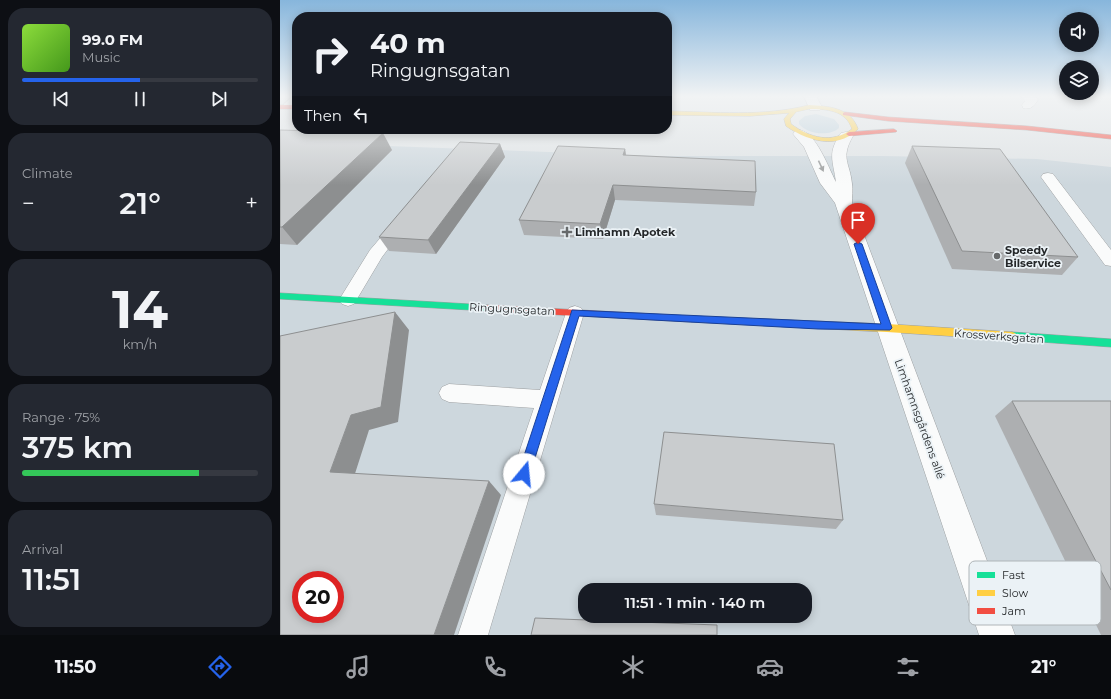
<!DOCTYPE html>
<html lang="en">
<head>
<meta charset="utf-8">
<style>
	:root { --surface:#171b24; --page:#242831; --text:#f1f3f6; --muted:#9ea1a6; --line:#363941; --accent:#2563eb }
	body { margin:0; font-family:Montserrat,sans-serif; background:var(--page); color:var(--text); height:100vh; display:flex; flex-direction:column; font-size:15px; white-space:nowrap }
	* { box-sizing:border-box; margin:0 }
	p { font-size:13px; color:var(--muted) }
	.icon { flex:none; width:22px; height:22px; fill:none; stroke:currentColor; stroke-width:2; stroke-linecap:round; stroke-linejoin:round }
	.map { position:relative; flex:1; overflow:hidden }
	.sheet { display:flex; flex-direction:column; gap:8px; padding:8px; background:#0d0f14; width:280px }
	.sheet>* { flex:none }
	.banner { position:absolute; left:12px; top:12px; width:380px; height:122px; border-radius:16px; box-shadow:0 2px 10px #0003; background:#171b24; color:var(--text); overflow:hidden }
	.buttons { position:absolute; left:779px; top:12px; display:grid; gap:8px }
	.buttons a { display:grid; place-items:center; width:40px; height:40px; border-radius:50%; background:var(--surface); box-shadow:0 2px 10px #0003; font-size:20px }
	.speed { position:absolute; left:12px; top:571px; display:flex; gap:8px; font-size:20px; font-weight:700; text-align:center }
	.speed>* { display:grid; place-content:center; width:52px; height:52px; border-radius:50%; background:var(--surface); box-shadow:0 2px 10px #0003; line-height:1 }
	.speed .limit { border:6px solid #d22; background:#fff; color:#111 }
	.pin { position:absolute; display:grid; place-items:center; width:34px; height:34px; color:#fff; margin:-41px -17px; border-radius:50% 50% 50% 0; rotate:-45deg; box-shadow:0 0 4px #0007 }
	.pin .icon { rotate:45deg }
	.me { position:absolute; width:44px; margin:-22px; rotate:17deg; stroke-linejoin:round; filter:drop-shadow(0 0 3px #0008) }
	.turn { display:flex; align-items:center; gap:14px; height:84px; padding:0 12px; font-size:18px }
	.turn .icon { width:52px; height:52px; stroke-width:2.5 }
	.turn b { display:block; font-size:28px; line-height:34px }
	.then { display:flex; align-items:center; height:38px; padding:0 12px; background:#0003; gap:8px; font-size:15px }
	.big { font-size:30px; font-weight:600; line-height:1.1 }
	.sheet .tile { flex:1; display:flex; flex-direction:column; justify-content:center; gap:6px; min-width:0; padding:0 14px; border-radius:16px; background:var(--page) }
	.sheet .dial { align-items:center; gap:0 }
	.dial b { font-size:52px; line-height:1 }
	.song { display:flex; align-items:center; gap:12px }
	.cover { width:48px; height:48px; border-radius:6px; background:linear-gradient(135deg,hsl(90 70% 55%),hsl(100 70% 35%)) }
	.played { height:4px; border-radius:2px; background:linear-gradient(90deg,var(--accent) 50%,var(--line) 50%) }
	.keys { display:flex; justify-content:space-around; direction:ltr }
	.heat { display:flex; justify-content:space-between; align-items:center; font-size:22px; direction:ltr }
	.charge { height:6px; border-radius:3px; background:linear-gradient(90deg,#34c759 75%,var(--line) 0) }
	.trip { position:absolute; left:298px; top:583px; width:234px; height:40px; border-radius:16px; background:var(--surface); box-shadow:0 2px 10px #0003; font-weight:600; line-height:40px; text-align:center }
	.tab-bar { display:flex; height:64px; justify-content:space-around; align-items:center; background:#090b0e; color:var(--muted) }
	.tab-bar .icon { width:28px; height:28px }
	.tab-bar .selected { color:var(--accent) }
	.tab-bar b { font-size:18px; color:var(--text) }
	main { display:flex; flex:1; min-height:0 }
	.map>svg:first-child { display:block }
	.built { fill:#cdd7dd; fill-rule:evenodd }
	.green { fill:#bfd2dd }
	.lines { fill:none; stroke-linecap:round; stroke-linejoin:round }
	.lane-casing { stroke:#9da0a2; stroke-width:1 }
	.street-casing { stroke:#9da0a2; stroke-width:1 }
	.fast-casing { stroke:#9da0a2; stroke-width:1 }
	.slow-casing { stroke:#9da0a2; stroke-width:1 }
	.jam-casing { stroke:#9da0a2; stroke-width:1 }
	.lane { fill:#fafbfb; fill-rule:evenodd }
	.street { fill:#fafbfb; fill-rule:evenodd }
	.fast { fill:#16e098; fill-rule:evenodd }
	.slow { fill:#ffcf43; fill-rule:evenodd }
	.jam { fill:#f24e42; fill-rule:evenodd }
	.wall { fill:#adafb1 }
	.shaded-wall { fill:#8d8f90 }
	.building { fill:#c9ccce; stroke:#8d8f90; fill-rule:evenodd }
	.oneway { fill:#9a9c9c }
	.route { fill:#2563eb; stroke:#184099 }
	.poi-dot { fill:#66696b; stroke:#ebf2f6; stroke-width:1.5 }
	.labels { text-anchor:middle; stroke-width:3.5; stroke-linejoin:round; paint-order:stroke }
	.poi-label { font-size:11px; font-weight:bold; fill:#242729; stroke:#ebf2f6; text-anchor:start }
	.street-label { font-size:11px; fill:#242729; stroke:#ebf2f6 }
	.key { fill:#ebf2f6; stroke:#afb5b8; stroke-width:1 }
	.key-label { font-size:11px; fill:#242729 }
</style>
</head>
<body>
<main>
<section class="sheet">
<div class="tile">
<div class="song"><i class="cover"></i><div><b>99.0 FM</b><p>Music</p></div></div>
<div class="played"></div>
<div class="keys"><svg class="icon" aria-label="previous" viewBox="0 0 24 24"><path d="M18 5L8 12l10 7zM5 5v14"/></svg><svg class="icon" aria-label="pause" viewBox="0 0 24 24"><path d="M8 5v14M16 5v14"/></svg><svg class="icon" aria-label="next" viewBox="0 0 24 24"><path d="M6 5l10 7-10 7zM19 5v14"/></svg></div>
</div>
<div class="tile"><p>Climate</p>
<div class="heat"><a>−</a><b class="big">21°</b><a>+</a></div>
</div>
<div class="tile dial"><b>14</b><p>km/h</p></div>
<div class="tile"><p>Range · 75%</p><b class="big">375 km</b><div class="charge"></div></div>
<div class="tile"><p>Arrival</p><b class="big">11:51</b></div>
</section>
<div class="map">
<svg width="831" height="635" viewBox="0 0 831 635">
	<rect width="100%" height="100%" fill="#e0e4e6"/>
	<path class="built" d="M0,142L376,156H603L757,159L831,167V635H0ZM21,580H55V614H21ZM305,590H525V616H305Z"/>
	<path class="green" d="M536,114L554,119L559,125V128C549,137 527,134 519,124V121L525,116Z"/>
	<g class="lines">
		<defs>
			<g id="lane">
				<path d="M768,173L773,174L831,250V266L825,265L761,177L763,174Z"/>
				<path d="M119,220L124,222L126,225L102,257L74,304L68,306L62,304L59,300L90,250L114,222Z"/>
				<path d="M295,306L301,308L304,313L208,635H178L254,408L169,402L162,399L159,393L162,387L169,384L260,390L286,313L289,308Z"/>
			</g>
			<g id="street">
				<path d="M13,96H17V105L10,108L5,107L4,104Z"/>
				<path d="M524,96H536L542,107L540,110H530Z"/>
				<path d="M741,96H755L758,100C754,106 751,110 743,108L742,105L745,101Z"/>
				<path d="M520,130C537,134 548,167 556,182C553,160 547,153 561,133L566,132L571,133L573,136C560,159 570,162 572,184C573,190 572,197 572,203L735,635H699L555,203L540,183L524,147L513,134L515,131Z"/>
			</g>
			<g id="fast">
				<path d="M0,293L207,305L211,308L207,311L0,299Z"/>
				<path d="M732,332L831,339V347L732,340L729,339L727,336L729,333Z"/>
			</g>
			<g id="slow">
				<path d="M529,105C549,106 571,108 578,129C558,150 527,141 506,126L504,119L509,113L470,116L387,115V111C434,112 483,117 529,105ZM529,109C546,109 566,110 572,129C552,144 530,138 511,124L510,119L516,112Z"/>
				<path d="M412,316L607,324L732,332L735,333L737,336L735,339L732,340L607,332L412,322L409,321L407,319L409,317Z"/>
			</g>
			<g id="jam">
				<rect x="0" y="105" width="17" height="4"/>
				<path d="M565,112L608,117L747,126L831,135V139L747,130L608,121L563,115V113Z"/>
				<path d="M614,129L617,131L616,132L569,136L566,134L569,132Z"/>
				<path d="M207,305L412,316L415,317L417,319L415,321L412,322L207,311L203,308Z"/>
			</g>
		</defs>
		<use href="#lane" class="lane-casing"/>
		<use href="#street" class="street-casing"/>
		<use href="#fast" class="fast-casing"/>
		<use href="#slow" class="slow-casing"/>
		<use href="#jam" class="jam-casing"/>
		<use href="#lane" class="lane"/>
		<use href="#street" class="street"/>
		<use href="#fast" class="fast"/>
		<use href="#slow" class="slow"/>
		<use href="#jam" class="jam"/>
	</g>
	<g class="wall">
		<path d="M0,130L112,150L17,245L0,244Z"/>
		<path d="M220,144L225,157L156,254L109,251L99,237Z"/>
		<path d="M632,146L798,257L782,275L672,269L625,163Z"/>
		<path d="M345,149L346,155L476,192L474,206L335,200L323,239L244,235L239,220Z"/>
		<path d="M732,401H831V635H821L715,416Z"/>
		<path d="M374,504L563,520L556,529L376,515Z"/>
	</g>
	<g class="shaded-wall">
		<path d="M103,133L112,150L17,245L2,227Z"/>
		<path d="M220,144L225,157L156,254L148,240Z"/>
		<path d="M345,149L347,163L343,155Z"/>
		<path d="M333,185L335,200L323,239L320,224Z"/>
		<path d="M115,312L129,330L118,422L89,430L71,486L50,472L71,415Z"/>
		<path d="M209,481L221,495L174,635H154Z"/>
	</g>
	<g class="building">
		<path d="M0,130L103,133L2,227H0Z"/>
		<path d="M180,142L220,144L148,240L99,237Z"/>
		<path d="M278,146L345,149L343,155L475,161L476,192L333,185L320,224L239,220Z"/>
		<path d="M632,146L720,149L798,257L682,251Z"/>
		<path d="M115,312L101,407L71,415L50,472L209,481L154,635H0V336ZM21,580H55V614H21Z"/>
		<path d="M732,401H831V590Z"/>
		<path d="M384,432L554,444L563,520L374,504Z"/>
		<path d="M255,618L437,625V635H251Z"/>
	</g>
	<defs><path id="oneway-solid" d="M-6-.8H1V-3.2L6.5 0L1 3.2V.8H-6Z"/></defs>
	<use class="oneway" href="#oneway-solid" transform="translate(541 166) rotate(65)"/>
	<linearGradient id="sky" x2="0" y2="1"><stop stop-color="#87b6dc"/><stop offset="0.52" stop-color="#f1f3f4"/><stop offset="1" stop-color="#f1f3f4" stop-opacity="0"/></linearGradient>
	<rect width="831" height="185" fill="url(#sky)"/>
	<path class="route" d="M578,242L582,244L612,328L610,330L538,329L299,316L250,474L248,478L244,479L240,478L238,474L292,310L601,324L574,244Z"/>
	<g class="poi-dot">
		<path d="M285 226h4v4h4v4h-4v4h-4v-4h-4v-4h4z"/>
		<circle cx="717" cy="256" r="4"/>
	</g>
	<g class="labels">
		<g class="poi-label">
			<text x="295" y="236">Limhamn Apotek</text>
			<text x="725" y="254">Speedy<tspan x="725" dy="13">Bilservice</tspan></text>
		</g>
		<g class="street-label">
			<text transform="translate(232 309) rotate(3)" y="4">Ringugnsgatan</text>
			<text transform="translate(719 336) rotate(4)" y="4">Krossverksgatan</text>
			<text transform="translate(640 419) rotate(70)" y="4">Limhamnsgårdens allé</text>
		</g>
	</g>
	<rect x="689" y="561" width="132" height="64" rx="6" class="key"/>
	<rect x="697" y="572" width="18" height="6" fill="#16e098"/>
	<rect x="697" y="590" width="18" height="6" fill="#ffcf43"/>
	<rect x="697" y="608" width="18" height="6" fill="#f24e42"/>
	<g class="key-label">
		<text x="722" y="579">Fast</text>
		<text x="722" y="597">Slow</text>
		<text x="722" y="615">Jam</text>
	</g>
</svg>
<div class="buttons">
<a><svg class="icon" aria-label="sound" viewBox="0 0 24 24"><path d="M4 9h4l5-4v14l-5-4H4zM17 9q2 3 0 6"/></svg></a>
<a><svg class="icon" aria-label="layers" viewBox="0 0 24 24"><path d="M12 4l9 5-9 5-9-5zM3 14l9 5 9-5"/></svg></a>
</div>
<div class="speed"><div class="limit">20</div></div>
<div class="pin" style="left:578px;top:244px;background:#d93025"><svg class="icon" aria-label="arrive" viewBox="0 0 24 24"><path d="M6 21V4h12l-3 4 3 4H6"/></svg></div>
<svg class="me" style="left:244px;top:474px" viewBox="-20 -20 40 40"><circle r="19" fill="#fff"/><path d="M0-13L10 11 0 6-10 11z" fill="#2563eb"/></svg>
<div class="trip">11:51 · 1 min · 140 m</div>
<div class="banner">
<div class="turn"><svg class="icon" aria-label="right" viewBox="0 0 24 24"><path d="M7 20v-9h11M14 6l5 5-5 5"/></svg><div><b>40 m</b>Ringugnsgatan</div></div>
<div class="then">Then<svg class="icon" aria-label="left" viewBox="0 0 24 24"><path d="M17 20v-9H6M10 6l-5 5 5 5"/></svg></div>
</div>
</div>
</main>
<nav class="tab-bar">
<b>11:50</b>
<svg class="icon selected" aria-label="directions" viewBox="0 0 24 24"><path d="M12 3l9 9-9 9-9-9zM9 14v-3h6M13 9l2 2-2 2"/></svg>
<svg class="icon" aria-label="music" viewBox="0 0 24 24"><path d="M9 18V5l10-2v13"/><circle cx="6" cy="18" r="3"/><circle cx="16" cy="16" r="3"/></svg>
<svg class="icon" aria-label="phone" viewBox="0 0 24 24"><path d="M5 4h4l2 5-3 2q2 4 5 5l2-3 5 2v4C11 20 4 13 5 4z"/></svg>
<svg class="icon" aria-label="climate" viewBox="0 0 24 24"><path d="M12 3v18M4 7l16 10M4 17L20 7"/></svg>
<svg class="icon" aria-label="car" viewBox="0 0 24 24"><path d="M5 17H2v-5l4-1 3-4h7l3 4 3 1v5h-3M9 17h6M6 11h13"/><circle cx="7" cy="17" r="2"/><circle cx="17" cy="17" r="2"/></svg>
<svg class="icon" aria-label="filters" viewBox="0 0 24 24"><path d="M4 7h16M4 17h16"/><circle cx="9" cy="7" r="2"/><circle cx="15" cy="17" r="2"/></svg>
<b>21°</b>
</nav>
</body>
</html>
